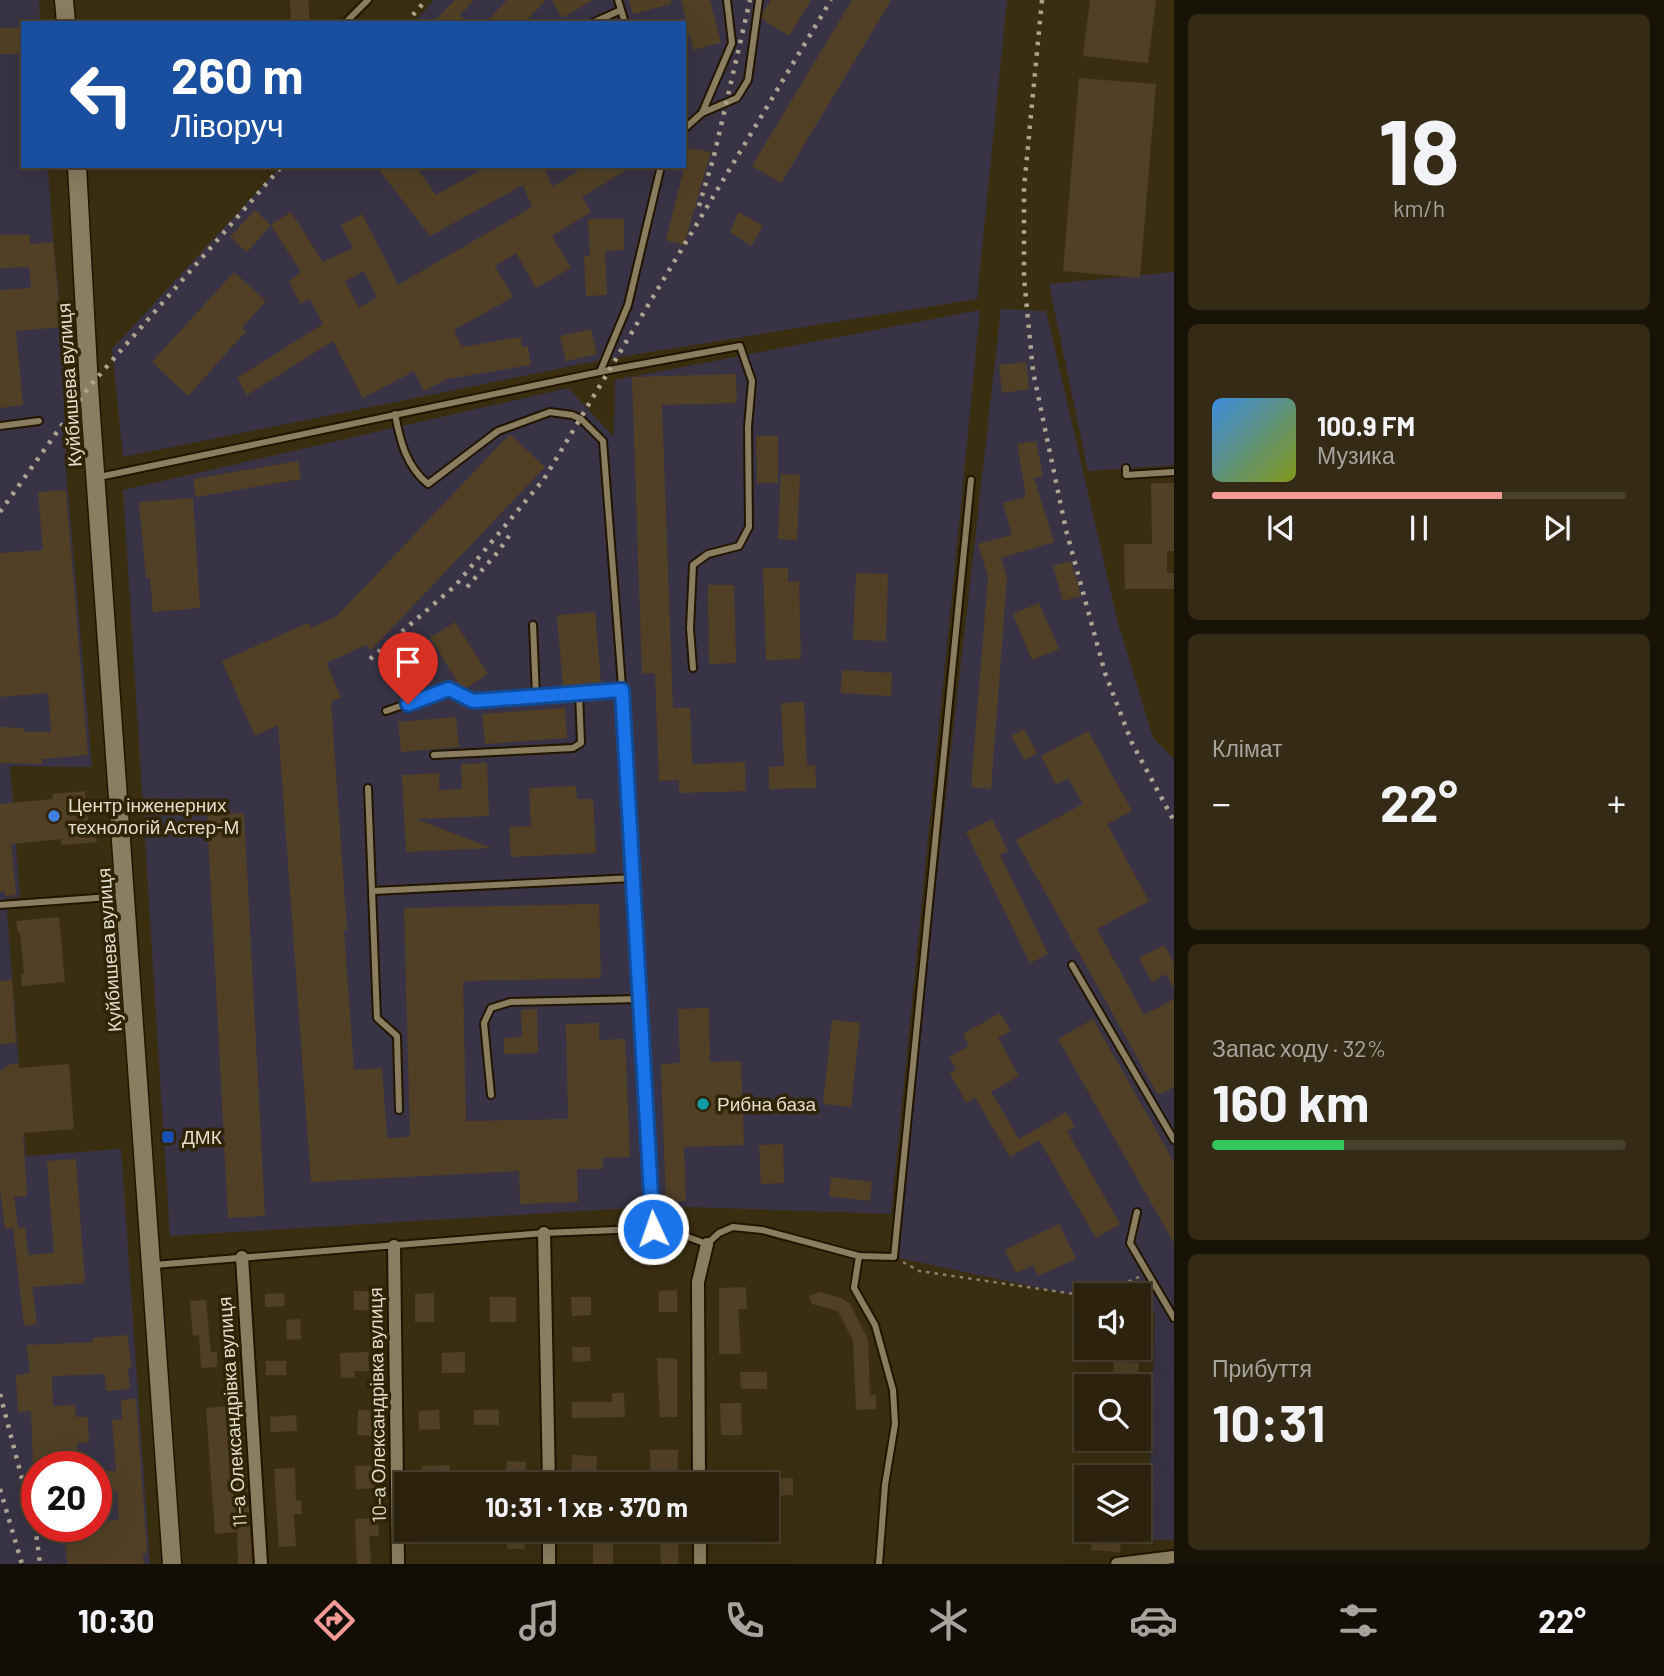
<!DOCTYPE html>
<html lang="uk">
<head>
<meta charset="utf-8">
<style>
	:root { --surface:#2c220d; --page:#342a16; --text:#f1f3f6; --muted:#a6a49d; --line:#483f2e; --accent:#f59b96 }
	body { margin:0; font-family:Barlow,sans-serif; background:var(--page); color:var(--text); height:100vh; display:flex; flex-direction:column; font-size:26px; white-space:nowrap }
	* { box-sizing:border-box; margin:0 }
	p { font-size:23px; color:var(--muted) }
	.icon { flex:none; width:38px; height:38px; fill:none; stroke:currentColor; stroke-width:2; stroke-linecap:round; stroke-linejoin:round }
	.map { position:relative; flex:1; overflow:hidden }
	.sheet { display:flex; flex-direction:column; gap:14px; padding:14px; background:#181307; width:490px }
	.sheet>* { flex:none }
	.top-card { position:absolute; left:21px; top:21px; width:665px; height:147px; border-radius:0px; box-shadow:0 7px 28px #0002,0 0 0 2px var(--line); background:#1a4fa0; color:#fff; overflow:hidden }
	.controls { position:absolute; left:1074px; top:1283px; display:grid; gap:14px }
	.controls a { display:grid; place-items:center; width:77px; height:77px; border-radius:0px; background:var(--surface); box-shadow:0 7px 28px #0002,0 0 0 2px var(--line); font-size:35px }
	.speed { position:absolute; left:21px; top:1451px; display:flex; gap:14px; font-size:35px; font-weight:700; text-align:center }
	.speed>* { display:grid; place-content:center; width:91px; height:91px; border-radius:50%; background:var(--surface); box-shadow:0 7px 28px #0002,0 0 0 2px var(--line); line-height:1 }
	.speed .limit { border:10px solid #d22; background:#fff; color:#111 }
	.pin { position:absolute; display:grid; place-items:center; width:60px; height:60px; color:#fff; margin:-72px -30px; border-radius:50% 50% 50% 0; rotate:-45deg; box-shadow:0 0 7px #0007 }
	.pin .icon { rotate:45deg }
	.me { position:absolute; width:77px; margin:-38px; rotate:357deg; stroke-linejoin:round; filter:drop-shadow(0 0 5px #0008) }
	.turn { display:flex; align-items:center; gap:24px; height:147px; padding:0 35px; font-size:32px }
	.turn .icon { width:91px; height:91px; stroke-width:2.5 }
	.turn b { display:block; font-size:49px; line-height:60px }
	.big { font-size:52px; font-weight:700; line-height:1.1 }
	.sheet .tile { flex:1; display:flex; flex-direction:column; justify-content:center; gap:10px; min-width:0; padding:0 24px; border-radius:10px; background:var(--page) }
	.sheet .dial { align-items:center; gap:0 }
	.dial b { font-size:91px; line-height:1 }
	.song { display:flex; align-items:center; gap:21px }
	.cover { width:84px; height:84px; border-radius:10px; background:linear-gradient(135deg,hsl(210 70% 55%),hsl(70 70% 35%)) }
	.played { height:7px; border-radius:4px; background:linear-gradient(90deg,var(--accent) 70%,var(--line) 70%) }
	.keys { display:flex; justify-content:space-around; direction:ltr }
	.heat { display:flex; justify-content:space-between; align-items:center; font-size:38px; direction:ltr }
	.charge { height:10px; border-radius:5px; background:linear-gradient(90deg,#34c759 32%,var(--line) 0) }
	.trip { position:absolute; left:394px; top:1472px; width:385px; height:70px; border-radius:0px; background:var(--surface); box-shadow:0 7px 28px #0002,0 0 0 2px var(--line); font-weight:700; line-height:70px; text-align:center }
	.tabs { display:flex; height:112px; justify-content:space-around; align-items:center; background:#120e05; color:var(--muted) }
	.tabs .icon { width:49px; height:49px }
	.tabs .current { color:var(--accent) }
	.tabs b { font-size:32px; color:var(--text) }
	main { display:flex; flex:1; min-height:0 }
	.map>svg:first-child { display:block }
	.industrial { fill:#393445; fill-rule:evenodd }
	.building { fill:#514026; fill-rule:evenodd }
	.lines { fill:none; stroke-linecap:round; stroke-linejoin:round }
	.service-casing { stroke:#211500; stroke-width:10 }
	.minor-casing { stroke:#211500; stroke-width:16 }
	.secondary-casing { stroke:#211500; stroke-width:21 }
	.path { stroke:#897f68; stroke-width:2.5; stroke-dasharray:3.5 5; stroke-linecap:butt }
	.service { stroke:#8b7d5f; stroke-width:6 }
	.minor { stroke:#8b7d5f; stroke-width:12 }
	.secondary { stroke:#8b7d5f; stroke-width:18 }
	.rail { stroke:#aea591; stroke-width:4.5; stroke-dasharray:3.5 7; stroke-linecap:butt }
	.route-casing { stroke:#114b97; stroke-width:18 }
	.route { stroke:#1a73e8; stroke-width:12 }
	.shop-dot { fill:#3f7fe0; stroke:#302407; stroke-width:2.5 }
	.culture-dot { fill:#0f9aa8; stroke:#302407; stroke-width:2.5 }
	.transit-dot { fill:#1a4fb4; stroke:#302407; stroke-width:2.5 }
	.labels { text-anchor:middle; stroke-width:7; stroke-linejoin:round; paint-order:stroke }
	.street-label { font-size:19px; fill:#e3dccc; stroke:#302407 }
	.poi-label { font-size:19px; fill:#e3dccc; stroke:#302407; text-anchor:start }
</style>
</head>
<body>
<main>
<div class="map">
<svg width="1174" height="1564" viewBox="0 0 1174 1564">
	<rect width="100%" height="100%" fill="#3a2e11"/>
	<g class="industrial">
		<path d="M0,0H39L40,23H23V166H48L53,240L63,331L66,470L92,767L10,766L20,897L6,898L26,1156L121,1149L150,1564H0ZM37,1466H96V1526H37Z"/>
		<path d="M434,0H1007L977,299L607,359L123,457L112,349L281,166H684V23H413Z"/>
		<path d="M1174,272V465L1088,471L1049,284Z"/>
		<path d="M1001,309L1046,311L1118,623L1153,738L1174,759V1540H1148L1155,1313L1139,1309V1295H1087V1298L894,1257Z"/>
		<path d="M980,310L891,1214L663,1206L170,1236L123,490L568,388L614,437L615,380Z"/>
	</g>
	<g class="building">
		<path d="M290,0H308L310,23H291Z"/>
		<path d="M455,0H474L460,15L468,23H432Z"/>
		<path d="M507,0H546L524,23H485Z"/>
		<path d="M552,0H593L562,18Z"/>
		<path d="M629,0H671V4L633,14Z"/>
		<path d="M681,0H710L721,43L693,50Z"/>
		<path d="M771,0H811L789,36L762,19L763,12Z"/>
		<path d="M852,0H891L781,183L752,166Z"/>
		<path d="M1090,0H1156L1148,63L1083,56Z"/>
		<rect x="0" y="28" width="23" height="26"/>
		<path d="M1079,78L1156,84L1140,278L1063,271Z"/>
		<path d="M689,148L711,152L684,245L666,240Z"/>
		<path d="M376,166H416L436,195L488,166H544L552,187L586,166H633L582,197L591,212L552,236L571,268L536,288L516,253L495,266L513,297L454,330L462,347L521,337L522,347L528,346L531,365L447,379L424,391L414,371L363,398L333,341L247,395L237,378L323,324L310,299L300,304L289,281L301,272L271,225L291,212L323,262L353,248L341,225L362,214L398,285L532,207L523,185L430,236ZM364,271L377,297L359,308L345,281Z"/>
		<path d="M255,210L271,225L247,252L230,237Z"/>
		<path d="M739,212L763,226L751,246L730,232Z"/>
		<path d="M588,219H624V250L605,251L607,295L586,296L584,256H590Z"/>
		<path d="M0,235H30V244L53,242L61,327L16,331L23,405L0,408V290L31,288L29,267L0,268Z"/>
		<path d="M234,272L266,301L242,328L246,331L188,396L152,362Z"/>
		<path d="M591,329L597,354L566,361L560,336Z"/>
		<path d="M1026,362L1029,389L1002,393L999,365Z"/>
		<path d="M736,374L737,403L662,405L673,708H690L692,764L745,762L746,791L679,793V780L659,781L655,673L642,674L632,377Z"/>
		<path d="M510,434L545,467L371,650L366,645L326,663L341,697L331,702L347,930H344L354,1070L382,1068L387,1138L410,1137L404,908L599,904L601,978L463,981L466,1121L568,1119L566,1024L599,1023V1040L625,1039L630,1157L602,1158L603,1169H577L578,1202L520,1204L519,1171L311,1182L278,725L255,736L222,661L308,623L311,628L337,616Z"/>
		<path d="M756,436H778V483H757Z"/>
		<path d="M1036,441L1043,476L1034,478L1054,542L1001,558L1007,578L991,789L971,787L988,576L978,544L1012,535L1003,503L1026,497L1017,444Z"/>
		<path d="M298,461L301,479L196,497L193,479Z"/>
		<path d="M781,474L800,475L797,540L778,539Z"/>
		<path d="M1151,483H1174V551H1167V573H1174V589H1125L1124,544H1152Z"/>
		<path d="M66,490L88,755L42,759V764L0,763V727L24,728V732H51L48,693L0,697V553L43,550L38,492Z"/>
		<path d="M193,498L200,608L153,612L150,578H146L139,502Z"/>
		<path d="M1071,561L1081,596L1063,601L1053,566Z"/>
		<path d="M763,568H788V582L799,581L801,659L766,660Z"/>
		<path d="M856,573L888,574L886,641L853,640Z"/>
		<path d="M708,585H734L736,663L709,664Z"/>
		<path d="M1039,603L1059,649L1032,660L1013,614Z"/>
		<path d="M595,612L601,683L563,686L557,615Z"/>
		<path d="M455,622L488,674L463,690L430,638Z"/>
		<path d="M842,670L892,673L891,696L841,693Z"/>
		<path d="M804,702L807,766L815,765L816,788L769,789V767L784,766L781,703Z"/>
		<path d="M565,708L567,738L485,744L482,714Z"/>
		<path d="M456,717L459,747L401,752L398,722Z"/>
		<path d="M1024,729L1037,753L1025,760L1011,736Z"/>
		<path d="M1088,731L1132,811L1107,824L1149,901L1097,929L1144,1015L1174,999V1087L1158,1095L1016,840L1083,804L1068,778L1056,785L1041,756Z"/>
		<path d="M487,763L489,816L416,819L492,848L406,852L402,775L439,773V790L462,789L461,764Z"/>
		<path d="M576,786L577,799H593L596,853L511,857L509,827L531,826L529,788Z"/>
		<path d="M85,791L89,830L96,829L97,842L61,845V839L11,844L16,895L5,896V891L0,892V804L53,799L52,794Z"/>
		<path d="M244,813L265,1216L228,1218L207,815Z"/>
		<path d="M992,819L1008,851L1000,855L1048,954L1030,963L966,832Z"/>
		<path d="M59,917L65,982L22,986L21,974H24L20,933H18L16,921Z"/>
		<path d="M1164,945L1174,963V989L1166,974L1152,982L1139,958Z"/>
		<path d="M12,980L16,1043L0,1044V981Z"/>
		<path d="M709,1008L710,1062L741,1061L744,1145L684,1147L686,1201L666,1202L661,1064L680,1063L678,1009Z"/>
		<path d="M537,1009L538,1053L504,1054V1038L522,1037L521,1010Z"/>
		<path d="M1000,1013L1011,1031L998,1038L1019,1076L991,1092L1019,1139L1066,1112L1075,1127L1067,1131L1120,1224L1096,1238L1039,1140L1010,1157L975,1097L966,1103L950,1073L956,1070L949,1057L969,1046L963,1034Z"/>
		<path d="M1093,1019L1174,1162V1243L1058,1039Z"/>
		<path d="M832,1020L860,1023L851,1107L823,1104Z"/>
		<path d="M18,1063V1068L69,1064L74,1129L23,1133L27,1196L14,1197L18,1228L5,1229L0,1187V1071L9,1065Z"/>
		<path d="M783,1144L784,1183L761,1184L759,1145Z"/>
		<path d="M76,1159L85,1283L32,1287L37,1324L24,1326L13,1229L25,1227L28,1255L54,1253L47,1161Z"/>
		<path d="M831,1177L872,1182L870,1201L829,1196Z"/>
		<path d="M1059,1224L1076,1259L1038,1276L1033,1265L1016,1273L1005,1250Z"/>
		<path d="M746,1287L747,1309H738L741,1354H719V1288Z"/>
		<path d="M677,1290V1312H659V1291Z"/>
		<rect x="354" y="1291" width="21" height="19"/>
		<path d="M819,1292L841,1298L850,1304L868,1339L870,1395H876V1409L856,1410L853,1341L838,1311L812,1304L809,1296Z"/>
		<path d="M284,1293L285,1306L265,1307V1294Z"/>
		<path d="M434,1293V1322H415V1294Z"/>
		<rect x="490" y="1297" width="26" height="25"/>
		<path d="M571,1297H591V1315L572,1316Z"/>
		<path d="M206,1300L211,1352H217V1367L201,1368L199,1335L193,1336L190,1301Z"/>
		<path d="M300,1319L301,1339L287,1340L286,1320Z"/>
		<path d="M127,1335L132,1367H128L130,1389L106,1391L105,1374L52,1376L53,1406L75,1405L76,1417H88L89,1443H77L78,1461L33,1463L31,1411L18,1412L16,1375L30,1373L27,1345L93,1342V1338Z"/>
		<path d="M572,1347H590L591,1361L573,1362Z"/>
		<path d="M368,1352L369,1371H354L355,1377L341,1378L340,1353Z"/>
		<path d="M465,1352V1373H442V1353Z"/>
		<path d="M657,1358L677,1359V1417H660Z"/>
		<rect x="266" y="1361" width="20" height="14"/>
		<path d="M1114,1361L1139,1363L1137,1386H1112Z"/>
		<path d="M225,1362H240L252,1564H238L237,1532L215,1534L206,1408L228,1406Z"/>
		<path d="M740,1372H767V1389H741Z"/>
		<path d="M612,1393H624L625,1417L572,1418V1402H612Z"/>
		<path d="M136,1398L147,1553L143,1554L144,1564H67L64,1530L76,1529V1526H96V1522L119,1520L117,1491L106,1492L104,1471H116L112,1420L122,1419L121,1400Z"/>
		<path d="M720,1403H741L742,1435H721Z"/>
		<path d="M358,1410L378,1411L377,1436L357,1435Z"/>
		<path d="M439,1410L440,1429L419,1430V1411Z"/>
		<rect x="474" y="1410" width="25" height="15"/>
		<path d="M296,1415L297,1431L271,1432L270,1417Z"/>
		<path d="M650,1450H678L677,1484H651Z"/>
		<path d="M572,1455L597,1456L596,1474L591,1473V1484H571Z"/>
		<path d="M507,1461L526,1462L525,1476L506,1475Z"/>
		<path d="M380,1465L381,1488L356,1489L355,1466Z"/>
		<path d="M450,1465V1482L423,1483L422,1466Z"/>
		<path d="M295,1468L296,1501L301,1500L302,1514H294L296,1546L279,1547L274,1469Z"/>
		<path d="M793,1478V1495L770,1496V1479Z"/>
		<path d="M766,1506H775L778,1542L751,1544L750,1530H766Z"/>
		<path d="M378,1518L379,1536H369L371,1564H357L355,1519Z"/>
		<path d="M423,1530H443V1540L424,1541Z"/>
		<path d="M506,1530H524L525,1549H507Z"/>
		<path d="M1093,1530H1122L1120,1552L1091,1550Z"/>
		<path d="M613,1534V1564H593V1535Z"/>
		<path d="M660,1542H679L678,1564H661Z"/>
	</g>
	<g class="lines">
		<defs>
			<g id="service">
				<path d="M618,0L625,23"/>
				<path d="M345,23L368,0"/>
				<path d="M592,23L621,10"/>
				<path d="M702,113L732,43L727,0"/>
				<path d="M684,129L702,113L737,98L748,80L759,0"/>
				<path d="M600,372L628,305L661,166"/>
				<path d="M395,414C400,441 406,466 428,484L498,431L550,412L572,415L581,419L603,441L621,673L653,1229"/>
				<path d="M0,426L39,421"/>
				<path d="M1126,468V475L1174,472"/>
				<path d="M99,477L609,370L740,346L752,381L748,427L749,527L739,546L708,554L693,565L690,628L693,668"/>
				<path d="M533,625L536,696"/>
				<path d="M386,711L449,689L473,701L622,690"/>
				<path d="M434,755L573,748L581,743L579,693"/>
				<path d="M368,788L377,1018L397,1036L399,1110"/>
				<path d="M373,891L633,878"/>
				<path d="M0,905L124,896"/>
				<path d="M1072,965L1174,1140"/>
				<path d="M491,1095L484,1023L491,1008L510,1002L640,999"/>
				<path d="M1137,1212L1130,1243L1174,1318"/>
				<path d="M859,1256L854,1288L875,1325L893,1390L895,1424L885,1485L879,1564"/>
				<path d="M154,1265L544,1233L663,1228L707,1244L719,1233L733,1227L762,1230L859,1256L894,1257L971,480"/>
			</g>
			<g id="minor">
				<path d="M544,1233L549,1484"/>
				<path d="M394,1246L398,1564"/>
				<path d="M242,1257L261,1564"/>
				<path d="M699,1484L698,1282L707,1244"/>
				<path d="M549,1530V1564"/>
				<path d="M700,1530V1564"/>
				<path d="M1117,1564L1174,1557"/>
			</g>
			<g id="secondary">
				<path d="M64,0L66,23"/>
				<path d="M77,166L89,387L172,1564"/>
			</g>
		</defs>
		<use href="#service" class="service-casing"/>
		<use href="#minor" class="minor-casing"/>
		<use href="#secondary" class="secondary-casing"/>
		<g class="path">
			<path d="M903,1262L919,1271L1087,1296"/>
			<path d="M1097,1295L1139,1277"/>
		</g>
		<use href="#service" class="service"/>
		<use href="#minor" class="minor"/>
		<use href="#secondary" class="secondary"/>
		<g class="rail">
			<path d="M1042,0L1024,188V278L1033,371L1066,530L1105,673L1132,743L1174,821"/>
			<path d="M406,23L426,0"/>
			<path d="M699,206L714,156L750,0"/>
			<path d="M0,512L89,387L282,166"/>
			<path d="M467,587L498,552L513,530"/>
			<path d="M370,659L455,586L544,479L831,0"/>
			<path d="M0,1394L36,1533L40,1564"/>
			<path d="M0,1489L22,1564"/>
		</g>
	</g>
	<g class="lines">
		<defs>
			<path id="route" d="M408,704L449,689L473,701L622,690L653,1229"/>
		</defs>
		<use href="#route" class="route-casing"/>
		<use href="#route" class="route"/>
	</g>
	<circle class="shop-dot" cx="54" cy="816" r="7"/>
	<circle class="culture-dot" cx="703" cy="1104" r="7"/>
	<rect class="transit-dot" x="161" y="1130" width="14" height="14" rx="3.5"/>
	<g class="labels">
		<g class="street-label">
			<text transform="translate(69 385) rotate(-94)" y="7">Куйбишева вулиця</text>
			<text transform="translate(109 950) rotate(-94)" y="7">Куйбишева вулиця</text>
			<text transform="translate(377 1405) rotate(-91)" y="7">10-а Олександрівка вулиця</text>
			<text transform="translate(232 1412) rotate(-94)" y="7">11-а Олександрівка вулиця</text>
		</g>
		<g class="poi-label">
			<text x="68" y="812">Центр інженерних<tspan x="68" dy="22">технологій Астер-М</tspan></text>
			<text x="717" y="1111">Рибна база</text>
			<text x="182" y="1144">ДМК</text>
		</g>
	</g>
</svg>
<div class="controls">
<a><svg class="icon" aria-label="sound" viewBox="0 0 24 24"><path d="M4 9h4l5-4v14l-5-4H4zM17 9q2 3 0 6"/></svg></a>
<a><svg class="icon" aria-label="search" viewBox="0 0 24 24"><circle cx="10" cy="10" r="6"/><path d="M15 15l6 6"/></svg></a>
<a><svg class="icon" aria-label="layers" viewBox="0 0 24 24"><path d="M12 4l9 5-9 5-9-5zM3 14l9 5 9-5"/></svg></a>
</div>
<div class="speed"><div class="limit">20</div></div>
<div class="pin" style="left:408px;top:704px;background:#d93025"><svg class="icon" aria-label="arrive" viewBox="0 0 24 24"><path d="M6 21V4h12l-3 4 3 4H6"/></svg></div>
<svg class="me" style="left:653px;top:1229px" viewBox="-20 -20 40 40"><circle r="17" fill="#1a73e8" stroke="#fff" stroke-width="3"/><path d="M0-11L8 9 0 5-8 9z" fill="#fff"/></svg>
<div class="trip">10:31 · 1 хв · 370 m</div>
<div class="top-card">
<div class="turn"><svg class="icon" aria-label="left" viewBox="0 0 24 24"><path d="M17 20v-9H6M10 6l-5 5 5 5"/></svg><div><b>260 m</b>Ліворуч</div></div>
</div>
</div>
<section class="sheet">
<div class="tile dial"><b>18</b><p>km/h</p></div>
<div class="tile">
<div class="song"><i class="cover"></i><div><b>100.9 FM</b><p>Музика</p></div></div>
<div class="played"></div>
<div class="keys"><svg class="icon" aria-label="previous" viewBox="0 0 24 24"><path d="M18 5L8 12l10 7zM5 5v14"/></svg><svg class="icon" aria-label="pause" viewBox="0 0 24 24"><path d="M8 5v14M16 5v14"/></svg><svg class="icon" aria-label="next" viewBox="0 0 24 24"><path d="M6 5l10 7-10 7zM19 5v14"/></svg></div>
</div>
<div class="tile"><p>Клімат</p>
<div class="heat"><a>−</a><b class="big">22°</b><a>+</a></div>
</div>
<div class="tile"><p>Запас ходу · 32%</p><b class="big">160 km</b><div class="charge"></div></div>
<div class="tile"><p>Прибуття</p><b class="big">10:31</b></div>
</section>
</main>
<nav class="tabs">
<b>10:30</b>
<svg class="icon current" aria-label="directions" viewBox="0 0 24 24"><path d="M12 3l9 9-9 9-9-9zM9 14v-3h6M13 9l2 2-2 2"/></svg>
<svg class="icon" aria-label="music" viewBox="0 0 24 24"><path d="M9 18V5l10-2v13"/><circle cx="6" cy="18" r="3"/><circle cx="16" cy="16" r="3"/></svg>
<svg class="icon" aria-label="phone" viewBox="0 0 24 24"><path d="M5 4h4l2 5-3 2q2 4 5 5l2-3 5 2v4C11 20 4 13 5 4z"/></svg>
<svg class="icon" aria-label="climate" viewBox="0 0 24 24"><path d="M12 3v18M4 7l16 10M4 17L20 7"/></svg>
<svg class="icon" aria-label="car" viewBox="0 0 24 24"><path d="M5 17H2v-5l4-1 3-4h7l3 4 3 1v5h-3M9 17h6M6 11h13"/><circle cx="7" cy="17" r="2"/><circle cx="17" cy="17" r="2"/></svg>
<svg class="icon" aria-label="filters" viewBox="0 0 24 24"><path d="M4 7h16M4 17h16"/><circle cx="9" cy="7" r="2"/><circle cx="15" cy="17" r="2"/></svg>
<b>22°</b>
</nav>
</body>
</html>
